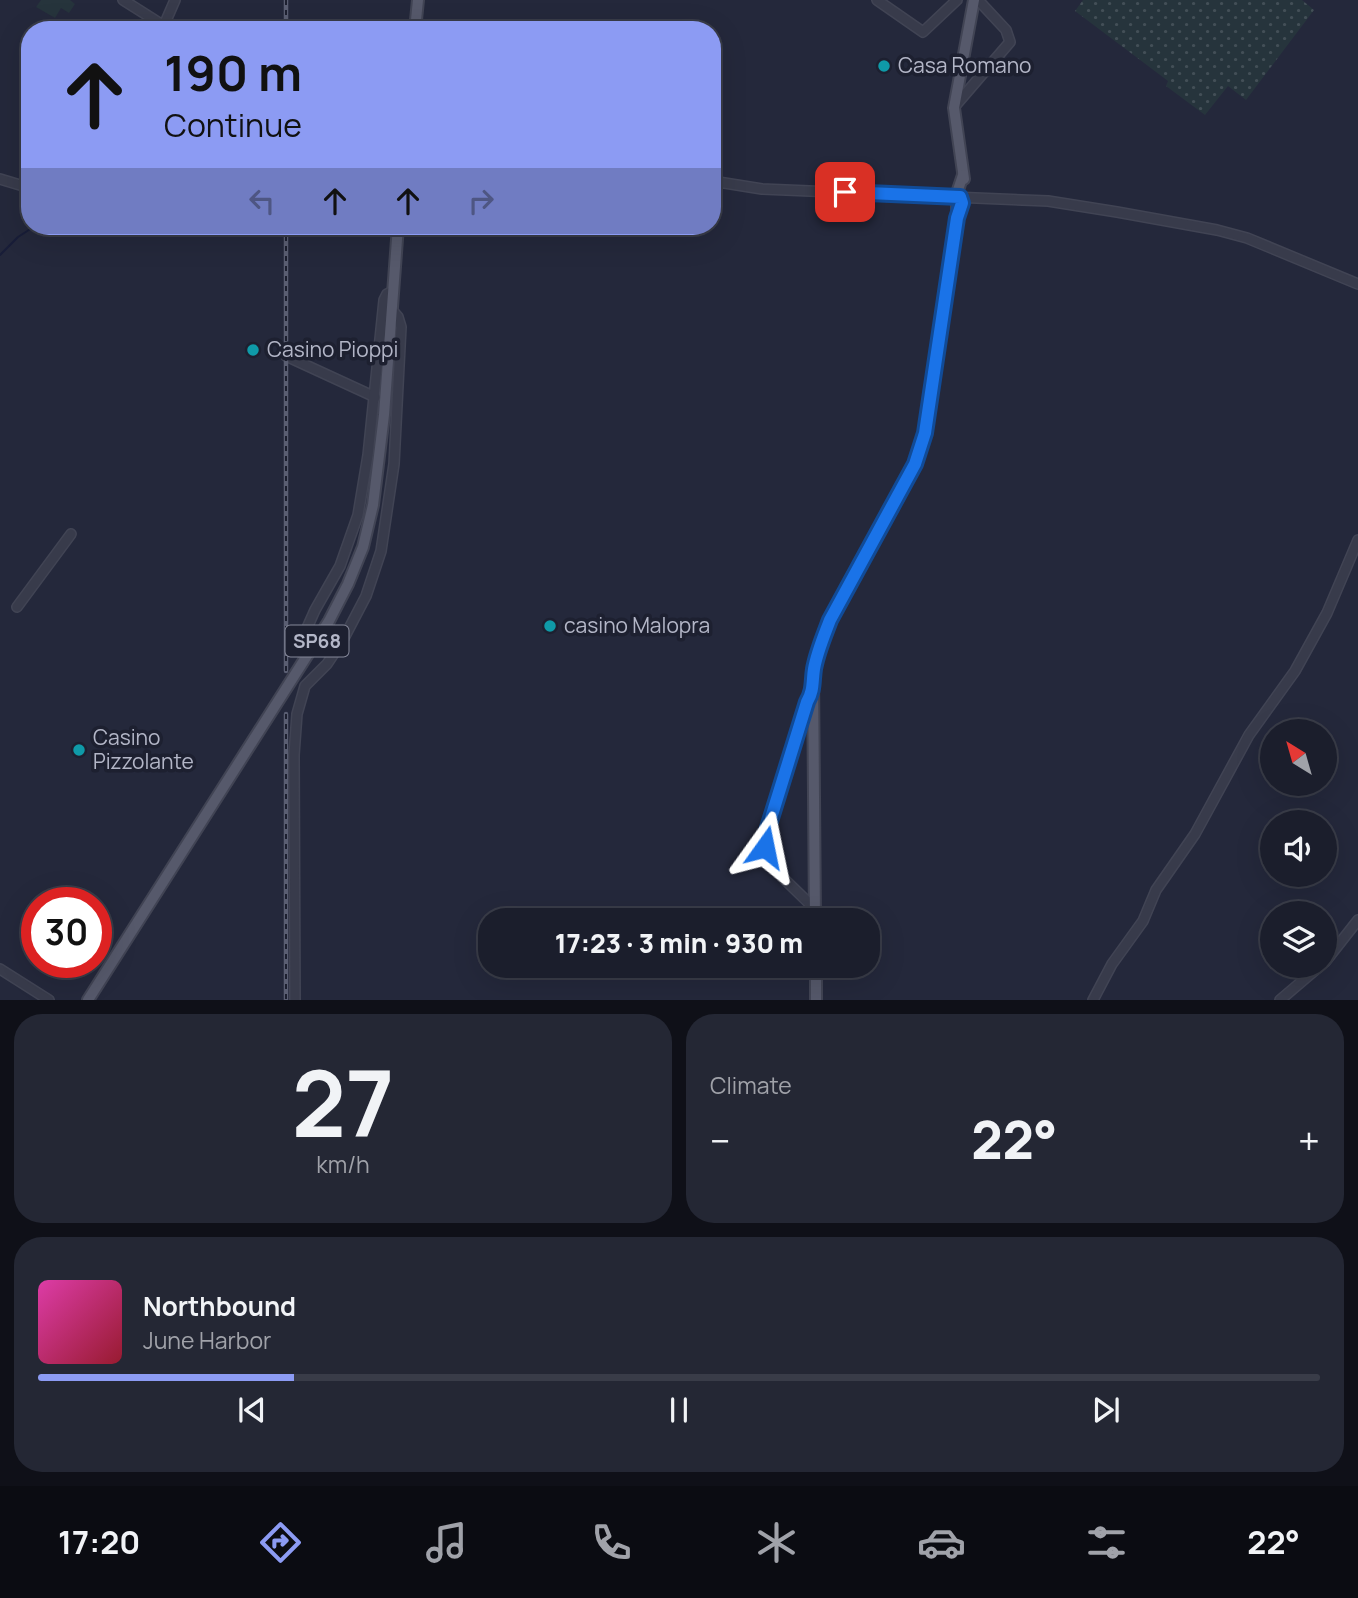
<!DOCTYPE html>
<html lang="en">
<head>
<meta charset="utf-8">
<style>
	:root { --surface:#1b1e2c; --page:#242734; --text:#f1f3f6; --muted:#a0a2a9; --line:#393c48; --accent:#8c9bf3 }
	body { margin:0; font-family:Manrope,sans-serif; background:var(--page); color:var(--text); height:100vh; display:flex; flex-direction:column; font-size:26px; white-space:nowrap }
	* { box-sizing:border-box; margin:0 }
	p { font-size:23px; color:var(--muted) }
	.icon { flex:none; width:38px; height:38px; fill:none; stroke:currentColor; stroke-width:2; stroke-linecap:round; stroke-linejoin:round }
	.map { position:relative; height:1000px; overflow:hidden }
	.drawer { display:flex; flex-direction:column; gap:14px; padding:14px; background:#0f1018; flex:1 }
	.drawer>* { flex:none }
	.guide { position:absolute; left:21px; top:21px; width:700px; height:214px; border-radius:28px; box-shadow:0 7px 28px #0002,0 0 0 2px var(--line); background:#8c9bf3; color:#111; overflow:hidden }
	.needle { width:46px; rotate:323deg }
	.buttons { position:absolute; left:1260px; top:719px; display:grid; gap:14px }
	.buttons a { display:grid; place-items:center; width:77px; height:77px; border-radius:50%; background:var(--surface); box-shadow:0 7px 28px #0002,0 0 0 2px var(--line); font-size:35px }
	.speed { position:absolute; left:21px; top:887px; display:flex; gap:14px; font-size:35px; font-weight:700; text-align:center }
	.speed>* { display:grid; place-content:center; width:91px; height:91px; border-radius:50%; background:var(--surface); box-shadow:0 7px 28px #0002,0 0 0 2px var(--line); line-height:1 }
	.speed .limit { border:10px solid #d22; background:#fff; color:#111 }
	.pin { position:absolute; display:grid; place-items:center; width:60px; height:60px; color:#fff; margin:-30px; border-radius:14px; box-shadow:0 4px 10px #0006 }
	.me { position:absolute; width:77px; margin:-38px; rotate:12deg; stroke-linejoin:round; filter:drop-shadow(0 0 5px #0008) }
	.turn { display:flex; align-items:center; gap:24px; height:147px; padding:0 28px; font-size:32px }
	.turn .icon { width:91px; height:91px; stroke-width:2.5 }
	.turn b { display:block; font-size:49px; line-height:60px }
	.lanes { display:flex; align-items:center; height:66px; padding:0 28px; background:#0003; justify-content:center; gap:35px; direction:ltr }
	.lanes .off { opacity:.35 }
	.big { font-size:52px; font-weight:800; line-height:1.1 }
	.drawer .tile { flex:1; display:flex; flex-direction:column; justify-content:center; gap:10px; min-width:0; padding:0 24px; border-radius:28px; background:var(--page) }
	.drawer .dial { align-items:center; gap:0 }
	.dial b { font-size:91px; line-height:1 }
	.song { display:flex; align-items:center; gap:21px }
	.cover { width:84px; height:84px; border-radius:10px; background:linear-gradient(135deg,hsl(320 70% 55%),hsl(350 70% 35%)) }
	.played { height:7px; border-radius:4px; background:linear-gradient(90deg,var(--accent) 20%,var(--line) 20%) }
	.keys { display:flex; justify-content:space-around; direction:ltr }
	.heat { display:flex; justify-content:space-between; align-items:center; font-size:38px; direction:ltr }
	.drawer .tiles { flex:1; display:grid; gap:14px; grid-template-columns:1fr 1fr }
	.tile:last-child { grid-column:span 2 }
	.trip { position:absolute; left:478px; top:908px; width:402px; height:70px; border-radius:28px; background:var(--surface); box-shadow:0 7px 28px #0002,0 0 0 2px var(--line); font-weight:800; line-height:70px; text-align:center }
	.tab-bar { display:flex; height:112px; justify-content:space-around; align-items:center; background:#0b0c12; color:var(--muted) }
	.tab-bar .icon { width:49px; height:49px }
	.tab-bar .selected { color:var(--accent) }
	.tab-bar b { font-size:32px; color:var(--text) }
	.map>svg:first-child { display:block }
	.grass { fill:url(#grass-dots) }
	.garden { fill:#26343c }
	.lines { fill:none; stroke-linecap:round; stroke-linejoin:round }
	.stream { stroke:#181d38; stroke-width:2 }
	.minor-casing { stroke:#414454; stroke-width:12 }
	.major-casing { stroke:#414454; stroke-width:14 }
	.minor { stroke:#383b4b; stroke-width:9 }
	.major { stroke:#56596b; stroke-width:10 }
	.rail-casing { stroke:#5a5e72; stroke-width:4.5 }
	.rail { stroke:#1d2030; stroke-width:2; stroke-dasharray:5; stroke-linecap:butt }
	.route-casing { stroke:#114b97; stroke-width:18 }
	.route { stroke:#1a73e8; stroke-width:12 }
	.culture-dot { fill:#0f9aa8; stroke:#1d2030; stroke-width:2.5 }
	.labels { text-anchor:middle; stroke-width:7; stroke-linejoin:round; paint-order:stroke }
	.shield { fill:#1d2030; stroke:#86899a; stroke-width:2 }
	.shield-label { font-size:19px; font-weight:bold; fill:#b3b6c7 }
	.poi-label { font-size:21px; fill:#b3b6c7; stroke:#1d2030; text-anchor:start }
</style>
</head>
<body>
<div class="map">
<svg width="1358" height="1000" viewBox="0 0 1358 1000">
	<defs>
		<pattern id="grass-dots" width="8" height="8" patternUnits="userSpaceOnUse" patternTransform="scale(1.75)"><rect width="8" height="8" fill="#26343c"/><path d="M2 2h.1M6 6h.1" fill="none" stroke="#434f57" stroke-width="1.8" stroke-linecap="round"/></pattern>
	</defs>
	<rect width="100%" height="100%" fill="#24283b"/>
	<path class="grass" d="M1083,0H1302L1314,10L1246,100L1228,86L1205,115L1166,86L1168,81L1075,11Z"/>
	<path class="garden" d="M41,0H70L75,4L69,13L61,8L55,18L36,7Z"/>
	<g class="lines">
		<path class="stream" d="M0,255L18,237L35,226"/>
		<defs>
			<g id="minor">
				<path d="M123,0L161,24L165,23L175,0"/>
				<path d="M877,0L923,32L957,0"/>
				<path d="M955,106L1010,42L1006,30L978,0"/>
				<path d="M0,179L30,188"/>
				<path d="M712,181L762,189L1048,201L1117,212L1217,230L1247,238L1358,284"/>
				<path d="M286,356L375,397"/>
				<path d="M17,607L71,534"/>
				<path d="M307,628L315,610L340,566L358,515L368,455L384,300L387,294L393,291"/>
				<path d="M813,692L807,702L767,831L765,847L769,860L778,873L814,908"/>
				<path d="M1325,962L1358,920"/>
				<path d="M0,969L49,1000"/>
				<path d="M295,1000L294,755L297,714L305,686L327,664L343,640L366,596L381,551L394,464L401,327L398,317L392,310"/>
				<path d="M1093,1000L1112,964L1143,921L1156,890L1195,834L1249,735L1295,671L1327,613L1358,540"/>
				<path d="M1280,1000L1320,966"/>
			</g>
			<g id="major">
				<path d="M415,30L418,0"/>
				<path d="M964,179L954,108L974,0"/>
				<path d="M815,920L813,672L820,646L830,620L915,464L925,433L957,218V203L960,197L958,190L963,175"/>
				<path d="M816,966V1000"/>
				<path d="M88,1000L329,621L348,584L363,547L373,505L384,415L398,226"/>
			</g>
		</defs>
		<use href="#minor" class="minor-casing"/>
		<use href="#major" class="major-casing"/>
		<use href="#minor" class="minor"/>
		<use href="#major" class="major"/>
		<defs>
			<g id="rail">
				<path d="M286,0V30"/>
				<path d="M286,226V671"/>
				<path d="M286,714V1000"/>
			</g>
		</defs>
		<use href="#rail" class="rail-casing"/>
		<use href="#rail" class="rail"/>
	</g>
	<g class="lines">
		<defs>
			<path id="route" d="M765,847L767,831L807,702C814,690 812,682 814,669C817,652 824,636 830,620L915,464L925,433L957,218L962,203L960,197L845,192"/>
		</defs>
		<use href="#route" class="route-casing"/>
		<use href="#route" class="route"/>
	</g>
	<g class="culture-dot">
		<circle cx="884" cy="66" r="7"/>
		<circle cx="253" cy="350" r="7"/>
		<circle cx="550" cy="626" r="7"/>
		<circle cx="79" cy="750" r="7"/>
	</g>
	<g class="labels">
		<rect class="shield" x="285.5" y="625.5" width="63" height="31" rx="5"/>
		<g class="shield-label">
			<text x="317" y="648">SP68</text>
		</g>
		<g class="poi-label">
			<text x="898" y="73">Casa Romano</text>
			<text x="267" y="357">Casino Pioppi</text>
			<text x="564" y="633">casino Malopra</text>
			<text x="93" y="745">Casino<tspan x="93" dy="24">Pizzolante</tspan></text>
		</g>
	</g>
</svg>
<div class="buttons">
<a><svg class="needle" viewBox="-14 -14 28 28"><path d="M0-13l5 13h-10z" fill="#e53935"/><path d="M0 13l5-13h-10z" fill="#a0a2a9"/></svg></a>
<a><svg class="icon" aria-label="sound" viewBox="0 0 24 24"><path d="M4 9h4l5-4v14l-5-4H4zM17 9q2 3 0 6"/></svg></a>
<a><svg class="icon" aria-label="layers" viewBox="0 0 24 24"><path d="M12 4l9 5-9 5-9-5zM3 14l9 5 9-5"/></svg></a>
</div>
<div class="speed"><div class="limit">30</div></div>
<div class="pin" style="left:845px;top:192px;background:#d93025"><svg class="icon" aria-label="arrive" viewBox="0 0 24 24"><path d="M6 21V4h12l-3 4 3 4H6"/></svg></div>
<svg class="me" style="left:765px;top:847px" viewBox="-20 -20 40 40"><path d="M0-17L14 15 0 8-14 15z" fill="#1a73e8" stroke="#fff" stroke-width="4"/></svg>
<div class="trip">17:23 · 3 min · 930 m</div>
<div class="guide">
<div class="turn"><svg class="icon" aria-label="ahead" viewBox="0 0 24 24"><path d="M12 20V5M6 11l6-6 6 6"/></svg><div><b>190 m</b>Continue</div></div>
<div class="lanes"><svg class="icon off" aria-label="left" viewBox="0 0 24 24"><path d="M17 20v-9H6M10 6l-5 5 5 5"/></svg><svg class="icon" aria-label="ahead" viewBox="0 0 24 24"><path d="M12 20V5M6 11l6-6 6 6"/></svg><svg class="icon" aria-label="ahead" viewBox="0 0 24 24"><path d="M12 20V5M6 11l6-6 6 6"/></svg><svg class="icon off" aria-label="right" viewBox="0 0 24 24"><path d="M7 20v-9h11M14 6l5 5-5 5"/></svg></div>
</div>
</div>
<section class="drawer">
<div class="tiles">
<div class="tile dial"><b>27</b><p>km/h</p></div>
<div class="tile"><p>Climate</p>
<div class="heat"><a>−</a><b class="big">22°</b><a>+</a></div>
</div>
<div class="tile">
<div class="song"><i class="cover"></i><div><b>Northbound</b><p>June Harbor</p></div></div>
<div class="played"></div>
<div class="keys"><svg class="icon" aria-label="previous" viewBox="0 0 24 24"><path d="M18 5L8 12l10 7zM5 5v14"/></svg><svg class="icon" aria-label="pause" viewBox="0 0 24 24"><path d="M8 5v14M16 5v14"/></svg><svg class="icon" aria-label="next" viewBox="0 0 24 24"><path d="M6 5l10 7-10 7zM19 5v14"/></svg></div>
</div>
</div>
</section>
<nav class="tab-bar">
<b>17:20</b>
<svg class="icon selected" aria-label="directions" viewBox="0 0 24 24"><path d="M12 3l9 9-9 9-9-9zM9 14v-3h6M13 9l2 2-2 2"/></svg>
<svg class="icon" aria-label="music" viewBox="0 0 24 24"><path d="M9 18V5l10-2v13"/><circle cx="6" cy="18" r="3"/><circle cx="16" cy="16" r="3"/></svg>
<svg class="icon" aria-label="phone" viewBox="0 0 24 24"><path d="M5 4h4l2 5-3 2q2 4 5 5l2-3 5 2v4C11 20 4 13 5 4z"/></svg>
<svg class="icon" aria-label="climate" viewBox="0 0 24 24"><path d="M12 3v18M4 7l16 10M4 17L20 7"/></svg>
<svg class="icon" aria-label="car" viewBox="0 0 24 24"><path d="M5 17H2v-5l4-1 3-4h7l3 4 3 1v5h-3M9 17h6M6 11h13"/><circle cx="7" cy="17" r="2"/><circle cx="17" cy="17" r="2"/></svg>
<svg class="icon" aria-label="filters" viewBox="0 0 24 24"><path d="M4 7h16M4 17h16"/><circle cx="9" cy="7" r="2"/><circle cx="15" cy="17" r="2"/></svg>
<b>22°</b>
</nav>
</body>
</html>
